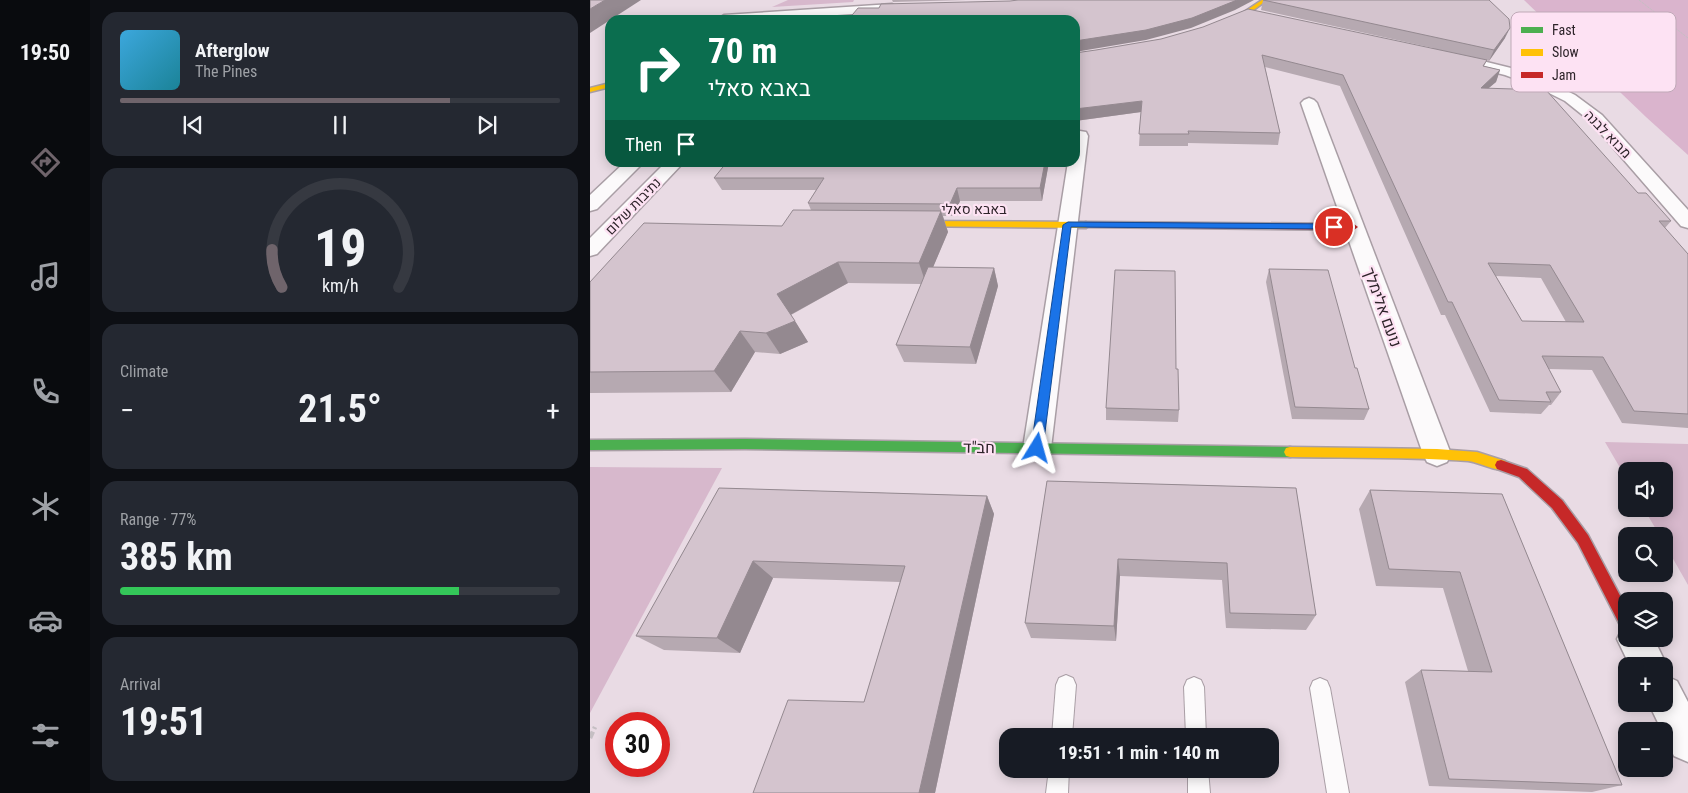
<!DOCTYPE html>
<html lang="en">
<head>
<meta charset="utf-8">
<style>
	:root { --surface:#171b24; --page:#242831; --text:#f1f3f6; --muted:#9ea1a6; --line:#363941; --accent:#6f646b }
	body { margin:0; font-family:"Roboto Condensed",Heebo,sans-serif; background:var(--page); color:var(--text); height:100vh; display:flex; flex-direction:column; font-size:19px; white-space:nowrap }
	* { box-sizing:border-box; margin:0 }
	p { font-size:16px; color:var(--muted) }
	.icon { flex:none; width:28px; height:28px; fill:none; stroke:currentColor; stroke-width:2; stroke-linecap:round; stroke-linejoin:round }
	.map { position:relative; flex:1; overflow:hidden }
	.drawer { display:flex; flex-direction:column; gap:12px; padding:12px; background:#0d0f14; width:500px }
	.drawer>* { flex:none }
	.guide { position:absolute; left:15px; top:15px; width:475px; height:152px; border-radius:15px; box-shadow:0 2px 12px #0003; background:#0b6e4f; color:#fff; overflow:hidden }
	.controls { position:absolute; left:1028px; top:462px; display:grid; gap:10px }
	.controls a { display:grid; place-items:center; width:55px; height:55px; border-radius:10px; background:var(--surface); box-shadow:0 2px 12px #0003; font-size:25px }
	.speed { position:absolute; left:15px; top:712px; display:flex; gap:10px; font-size:25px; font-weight:700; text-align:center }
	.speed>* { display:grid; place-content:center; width:65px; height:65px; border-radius:50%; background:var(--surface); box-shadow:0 2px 12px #0003; line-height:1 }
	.speed .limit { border:8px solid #d22; background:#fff; color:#111 }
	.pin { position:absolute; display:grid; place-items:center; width:42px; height:42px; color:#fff; margin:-21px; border:2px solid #fff; border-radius:50%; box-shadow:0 1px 5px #0007 }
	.me { position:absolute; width:55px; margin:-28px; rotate:8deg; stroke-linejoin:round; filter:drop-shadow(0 0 4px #0008) }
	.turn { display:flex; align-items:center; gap:18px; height:105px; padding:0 20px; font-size:22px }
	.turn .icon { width:65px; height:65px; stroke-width:2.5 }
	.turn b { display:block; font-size:35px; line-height:42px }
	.then { display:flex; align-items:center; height:48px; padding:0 20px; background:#0003; gap:10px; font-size:19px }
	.big { font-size:38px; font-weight:700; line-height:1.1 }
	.drawer .widget { flex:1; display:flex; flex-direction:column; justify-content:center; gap:8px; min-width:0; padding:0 18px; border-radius:15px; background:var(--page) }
	.drawer .dial { align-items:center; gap:0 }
	.dial svg { height:130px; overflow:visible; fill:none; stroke:var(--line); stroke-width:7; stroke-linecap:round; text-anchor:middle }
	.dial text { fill:var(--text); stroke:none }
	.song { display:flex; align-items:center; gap:15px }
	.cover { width:60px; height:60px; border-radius:8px; background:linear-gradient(135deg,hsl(200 70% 55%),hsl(190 70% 35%)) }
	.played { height:5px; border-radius:2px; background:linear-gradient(90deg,var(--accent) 75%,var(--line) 75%) }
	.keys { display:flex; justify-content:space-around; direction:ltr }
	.heat { display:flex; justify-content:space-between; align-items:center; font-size:28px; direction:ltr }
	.charge { height:8px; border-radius:4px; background:linear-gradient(90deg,#34c759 77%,var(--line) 0) }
	.trip { position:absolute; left:409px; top:728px; width:280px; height:50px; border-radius:15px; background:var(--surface); box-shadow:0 2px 12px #0003; font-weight:700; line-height:50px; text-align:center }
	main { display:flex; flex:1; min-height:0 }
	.dock { display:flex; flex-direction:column; width:90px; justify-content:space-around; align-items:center; background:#090b0e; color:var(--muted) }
	.dock .icon { width:35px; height:35px }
	.dock .current { color:var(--accent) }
	.dock b { font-size:22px; color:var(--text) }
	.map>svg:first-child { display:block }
	.green { fill:#d7b8cc }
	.forest { fill:#dab4cd }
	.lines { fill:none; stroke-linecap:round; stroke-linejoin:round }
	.lane-casing { stroke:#a99ea5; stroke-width:2 }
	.street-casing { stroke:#a99ea5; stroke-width:3 }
	.fast-casing { stroke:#a99ea5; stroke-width:3 }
	.slow-casing { stroke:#a99ea5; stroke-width:3 }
	.jam-casing { stroke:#a99ea5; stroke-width:3 }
	.path-far1 { stroke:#c5bfc3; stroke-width:1; stroke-dasharray:2.5 1; stroke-linecap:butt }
	.path { stroke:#c5bfc3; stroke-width:4.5; stroke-dasharray:7 3; stroke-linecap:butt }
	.lane { fill:#fcfafb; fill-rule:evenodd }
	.street { fill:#fcfafb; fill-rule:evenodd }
	.fast { fill:#4caf50; fill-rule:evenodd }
	.slow { fill:#ffc107; fill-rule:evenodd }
	.jam { fill:#c62828; fill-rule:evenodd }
	.wall { fill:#b6a9b1; fill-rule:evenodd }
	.shaded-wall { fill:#948990 }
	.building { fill:#d4c4ce; stroke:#948990; fill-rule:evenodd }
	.route { fill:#1a73e8; stroke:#114b97 }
	.labels { text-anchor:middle; stroke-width:4.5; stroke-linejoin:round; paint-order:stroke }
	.far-street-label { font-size:14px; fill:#2e242a; stroke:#fde2f3 }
	.street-label { font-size:16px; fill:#2e242a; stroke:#fde2f3 }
	.key { fill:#fde2f3; stroke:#bfa9b7; stroke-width:1 }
	.key-label { font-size:14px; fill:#2e242a }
</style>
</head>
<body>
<main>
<nav class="dock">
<b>19:50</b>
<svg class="icon current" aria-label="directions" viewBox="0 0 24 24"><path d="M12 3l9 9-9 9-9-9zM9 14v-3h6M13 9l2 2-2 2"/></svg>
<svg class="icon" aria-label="music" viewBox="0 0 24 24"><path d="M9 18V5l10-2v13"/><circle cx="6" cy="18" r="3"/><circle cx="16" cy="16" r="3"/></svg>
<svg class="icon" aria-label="phone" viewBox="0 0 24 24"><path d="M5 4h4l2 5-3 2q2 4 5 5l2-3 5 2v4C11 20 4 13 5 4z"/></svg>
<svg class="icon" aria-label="climate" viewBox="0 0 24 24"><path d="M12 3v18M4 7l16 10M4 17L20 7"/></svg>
<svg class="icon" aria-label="car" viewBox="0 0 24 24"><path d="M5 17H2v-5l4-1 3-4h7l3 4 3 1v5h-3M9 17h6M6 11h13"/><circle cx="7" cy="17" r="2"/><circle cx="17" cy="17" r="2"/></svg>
<svg class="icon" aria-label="filters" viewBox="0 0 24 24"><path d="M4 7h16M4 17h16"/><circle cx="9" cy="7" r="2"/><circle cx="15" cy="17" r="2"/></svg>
</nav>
<section class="drawer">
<div class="widget">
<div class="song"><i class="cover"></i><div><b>Afterglow</b><p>The Pines</p></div></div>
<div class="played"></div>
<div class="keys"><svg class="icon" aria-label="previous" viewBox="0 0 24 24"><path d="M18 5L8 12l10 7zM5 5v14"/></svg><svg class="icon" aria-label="pause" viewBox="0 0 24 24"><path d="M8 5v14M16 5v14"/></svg><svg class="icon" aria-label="next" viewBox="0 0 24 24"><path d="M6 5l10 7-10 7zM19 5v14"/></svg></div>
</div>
<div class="widget dial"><svg viewBox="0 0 100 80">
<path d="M14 69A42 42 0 1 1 86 69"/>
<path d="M14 69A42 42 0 0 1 8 46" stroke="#6f646b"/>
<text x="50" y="56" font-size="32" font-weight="700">19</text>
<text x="50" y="72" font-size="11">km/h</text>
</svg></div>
<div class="widget"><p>Climate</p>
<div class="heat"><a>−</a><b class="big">21.5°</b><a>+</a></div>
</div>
<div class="widget"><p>Range · 77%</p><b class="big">385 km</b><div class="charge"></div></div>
<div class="widget"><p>Arrival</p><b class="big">19:51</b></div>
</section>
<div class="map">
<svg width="1098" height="793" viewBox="0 0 1098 793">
	<rect width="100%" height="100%" fill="#e9dbe4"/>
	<g class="green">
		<path d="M198,0H264L263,2L182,7Z"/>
		<path d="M1015,442L1098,444V585L1074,543V536H1070L1054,509H1074V471H1036V478Z"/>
		<path d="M0,467L132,468L0,713Z"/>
	</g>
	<path class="forest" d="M934,0H1098V155L1056,117Z"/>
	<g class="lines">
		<defs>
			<g id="lane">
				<path d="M476,675L483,678L486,685L482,736H462L466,685L469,678Z"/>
				<path d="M604,677L611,680L614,687L616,736H596L594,687L597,680Z"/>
				<path d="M730,678L737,681L740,688L759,793H737L720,688L723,681Z"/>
				<path d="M459,769H479L478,793H456Z"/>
				<path d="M598,769H618L620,793H598Z"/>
			</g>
			<g id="street">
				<path d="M302,4L308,8L306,11L174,20L128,19L134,15Z"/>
				<path d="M860,53L925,69L955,80L985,95L1012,115L1098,210V228L1091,226L1000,121L975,101L945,86L915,75L855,60L853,57L855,54Z"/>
				<path d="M719,98L724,100L727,103L861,454L857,462L847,466L837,462L833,454L711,103L714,100Z"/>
				<path d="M490,131L496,132L498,136L461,448L457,456L447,460L437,456L433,448L478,162H485V132Z"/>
				<path d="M35,162H54L7,209L0,211V195Z"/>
				<path d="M76,162H94L7,254L0,256V238Z"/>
				<path d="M1036,625V639H1064L1077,666L1074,674V666H1040L1027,639L1033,627Z"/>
				<path d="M1074,675L1087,681L1098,702V762L1084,756L1059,704H1074Z"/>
			</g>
			<path id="fast" d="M155,439L700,447L704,448L706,452L704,456L700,457L155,449L0,450V440Z"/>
			<g id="slow">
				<path d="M672,0H677L658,14L630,26L625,25L654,12Z"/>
				<path d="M20,83V87L0,92V88Z"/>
				<path d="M318,221L496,222L500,225L496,228L315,226L314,224Z"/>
				<path d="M700,447L847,449L887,452L915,461L917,465L915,469C905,472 889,462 878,461C819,457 759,458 700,457L696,456L694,452L696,448Z"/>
			</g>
			<g id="jam">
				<path d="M496,222L764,224L768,227L764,230L493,227V223Z"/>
				<path d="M911,460L937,469L972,500L998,535L1036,607V629L1031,627L988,543L962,508L929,477L907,469L905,465L907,461Z"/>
			</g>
		</defs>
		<use href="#lane" class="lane-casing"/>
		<use href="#street" class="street-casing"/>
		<use href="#fast" class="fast-casing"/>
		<use href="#slow" class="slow-casing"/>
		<use href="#jam" class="jam-casing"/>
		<path class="path-far1" d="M1049,0L1098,38"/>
		<path class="path" d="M0,738L5,727"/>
		<use href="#lane" class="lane"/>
		<use href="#street" class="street"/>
		<use href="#fast" class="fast"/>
		<use href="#slow" class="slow"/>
		<use href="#jam" class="jam"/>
	</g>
	<g class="wall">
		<path d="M302,0H376L303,2Z"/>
		<path d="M673,0L915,38L899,61L897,60L894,66L910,70L906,82L898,88L1048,193L1081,221L1075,228L1098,254V428L1032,423L1002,370L959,369L971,392L961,405H959L951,414L900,412L855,315H851L750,86L675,67L690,133L688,145L598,143V146H549L551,112L485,121V53L843,48L671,10ZM906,276L951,278L976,322L932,321Z"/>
		<path d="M137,162H459L452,201H370L364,216H353L358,232L343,267L404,268L408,286L386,364L314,362L306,345L331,284L258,283L201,315L218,342L190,354L165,352L141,392L0,393V282L192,226L221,210L218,203L226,190H132L124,178Z"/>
		<path d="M679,269L765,368L779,409L774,420L702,419L676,282Z"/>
		<path d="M586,369L589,410L588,422L516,420V408Z"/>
		<path d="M457,481L706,488L726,615L716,630L636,628L632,580L530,576L526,641L441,638L435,623Z"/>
		<path d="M129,488L397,496L404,514L345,793H163L274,702L310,582L183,578L150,653L74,650L46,636Z"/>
		<path d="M780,490L912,494L1032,785L1002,792L839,786L815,682L831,670L878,671L853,588L786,586L769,509Z"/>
	</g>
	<g class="shaded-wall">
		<path d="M15,0H51L0,33V9Z"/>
		<path d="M647,0H664L645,10L601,28L556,40L485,52V41Z"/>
		<path d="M920,28L915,38L899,61L904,50Z"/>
		<path d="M910,70L906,82L886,99L891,88Z"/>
		<path d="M552,101L551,112L485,121V109Z"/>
		<path d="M455,162H459L452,201L450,188Z"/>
		<path d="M367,188L370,201L364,216L360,204Z"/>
		<path d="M351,211L358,232L336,284L329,263Z"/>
		<path d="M248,262L258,283L200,315L187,294Z"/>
		<path d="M404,268L408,286L386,364L380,347Z"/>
		<path d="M205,321L218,342L190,354L176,333Z"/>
		<path d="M150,331L165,352L141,392L124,371Z"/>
		<path d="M397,496L404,514L345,793H329Z"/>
		<path d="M528,559L530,576L526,641L524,626Z"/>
		<path d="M163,561L183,578L150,653L127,638Z"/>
	</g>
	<g class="building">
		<path d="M0,0H15L0,9Z"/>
		<path d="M428,0H647L602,18L556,30L485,41V20H258L268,8H289L291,4L420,1Z"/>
		<path d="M673,0H899L919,19L920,28L904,50Z"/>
		<path d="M658,9L897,60L893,66L910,70L891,88L956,90L1048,193H1056L1081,221H1069L1098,254V414L1044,411L1013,357L952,356L971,392H956L961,402L909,400L862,302H858L753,75L672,55L690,133L598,131L599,134H549L552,101L485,109V53L506,50L571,39L613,27ZM898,263L960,265L994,322L932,321Z"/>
		<path d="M137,162H455L450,188H367L360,204L218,203L234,178H124Z"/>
		<path d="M203,210L351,211L329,263L248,262L187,294L205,321L176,333L150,331L124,371L0,372V282L54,223L192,226Z"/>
		<path d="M338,267L404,268L380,347L306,345Z"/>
		<path d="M679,269L738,270L765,368H767L779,409L705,407Z"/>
		<path d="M525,270L585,271L586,369H588L589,410L516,408Z"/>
		<path d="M457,481L706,488L726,615L640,613L637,563L528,559L524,626L435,623Z"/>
		<path d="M129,488L397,496L329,793H163L198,700L274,702L315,566L163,561L127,638L46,636Z"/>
		<path d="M780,490L912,494L1032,785L859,779L831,670L902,672L870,572L799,569Z"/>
	</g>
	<path class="route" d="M478,222L744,224L749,227L744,229L481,227L453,448L451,452H442L441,448L473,225Z"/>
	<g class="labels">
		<g class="far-street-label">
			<text transform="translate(1018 134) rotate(46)" y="5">מבוא לבנה</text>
			<text transform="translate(43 206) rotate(-46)" y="5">נתיבות שלום</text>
			<text x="384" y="214">באבא סאלי</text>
		</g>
		<g class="street-label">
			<text transform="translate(793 307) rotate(70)" y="6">נועם אלימלך</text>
			<text transform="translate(389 447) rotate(1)" y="6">חב"ד</text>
		</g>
	</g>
	<rect x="921" y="12" width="165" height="80" rx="8" class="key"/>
	<rect x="931" y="27" width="22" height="6" fill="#4caf50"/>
	<rect x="931" y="49" width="22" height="7" fill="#ffc107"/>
	<rect x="931" y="72" width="22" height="6" fill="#c62828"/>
	<g class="key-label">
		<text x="962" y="35">Fast</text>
		<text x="962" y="57">Slow</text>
		<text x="962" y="80">Jam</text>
	</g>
</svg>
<div class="controls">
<a><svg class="icon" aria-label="sound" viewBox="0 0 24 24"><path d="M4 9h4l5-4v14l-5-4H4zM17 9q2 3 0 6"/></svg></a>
<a><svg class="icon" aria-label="search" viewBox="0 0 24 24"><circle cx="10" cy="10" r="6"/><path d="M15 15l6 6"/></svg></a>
<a><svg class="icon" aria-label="layers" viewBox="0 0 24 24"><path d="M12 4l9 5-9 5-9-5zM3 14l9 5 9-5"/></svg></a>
<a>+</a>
<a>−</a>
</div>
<div class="speed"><div class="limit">30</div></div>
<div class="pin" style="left:744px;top:227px;background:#d93025"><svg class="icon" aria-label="arrive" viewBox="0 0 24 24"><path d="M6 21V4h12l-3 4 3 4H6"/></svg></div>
<svg class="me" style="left:447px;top:448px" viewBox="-20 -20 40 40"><path d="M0-17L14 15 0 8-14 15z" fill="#1a73e8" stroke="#fff" stroke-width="4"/></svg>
<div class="trip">19:51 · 1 min · 140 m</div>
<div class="guide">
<div class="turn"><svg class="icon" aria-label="right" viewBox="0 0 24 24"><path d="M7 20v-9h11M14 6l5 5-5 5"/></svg><div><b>70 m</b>באבא סאלי</div></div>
<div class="then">Then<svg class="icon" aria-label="arrive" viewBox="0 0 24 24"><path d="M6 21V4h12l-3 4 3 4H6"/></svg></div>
</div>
</div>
</main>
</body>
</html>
